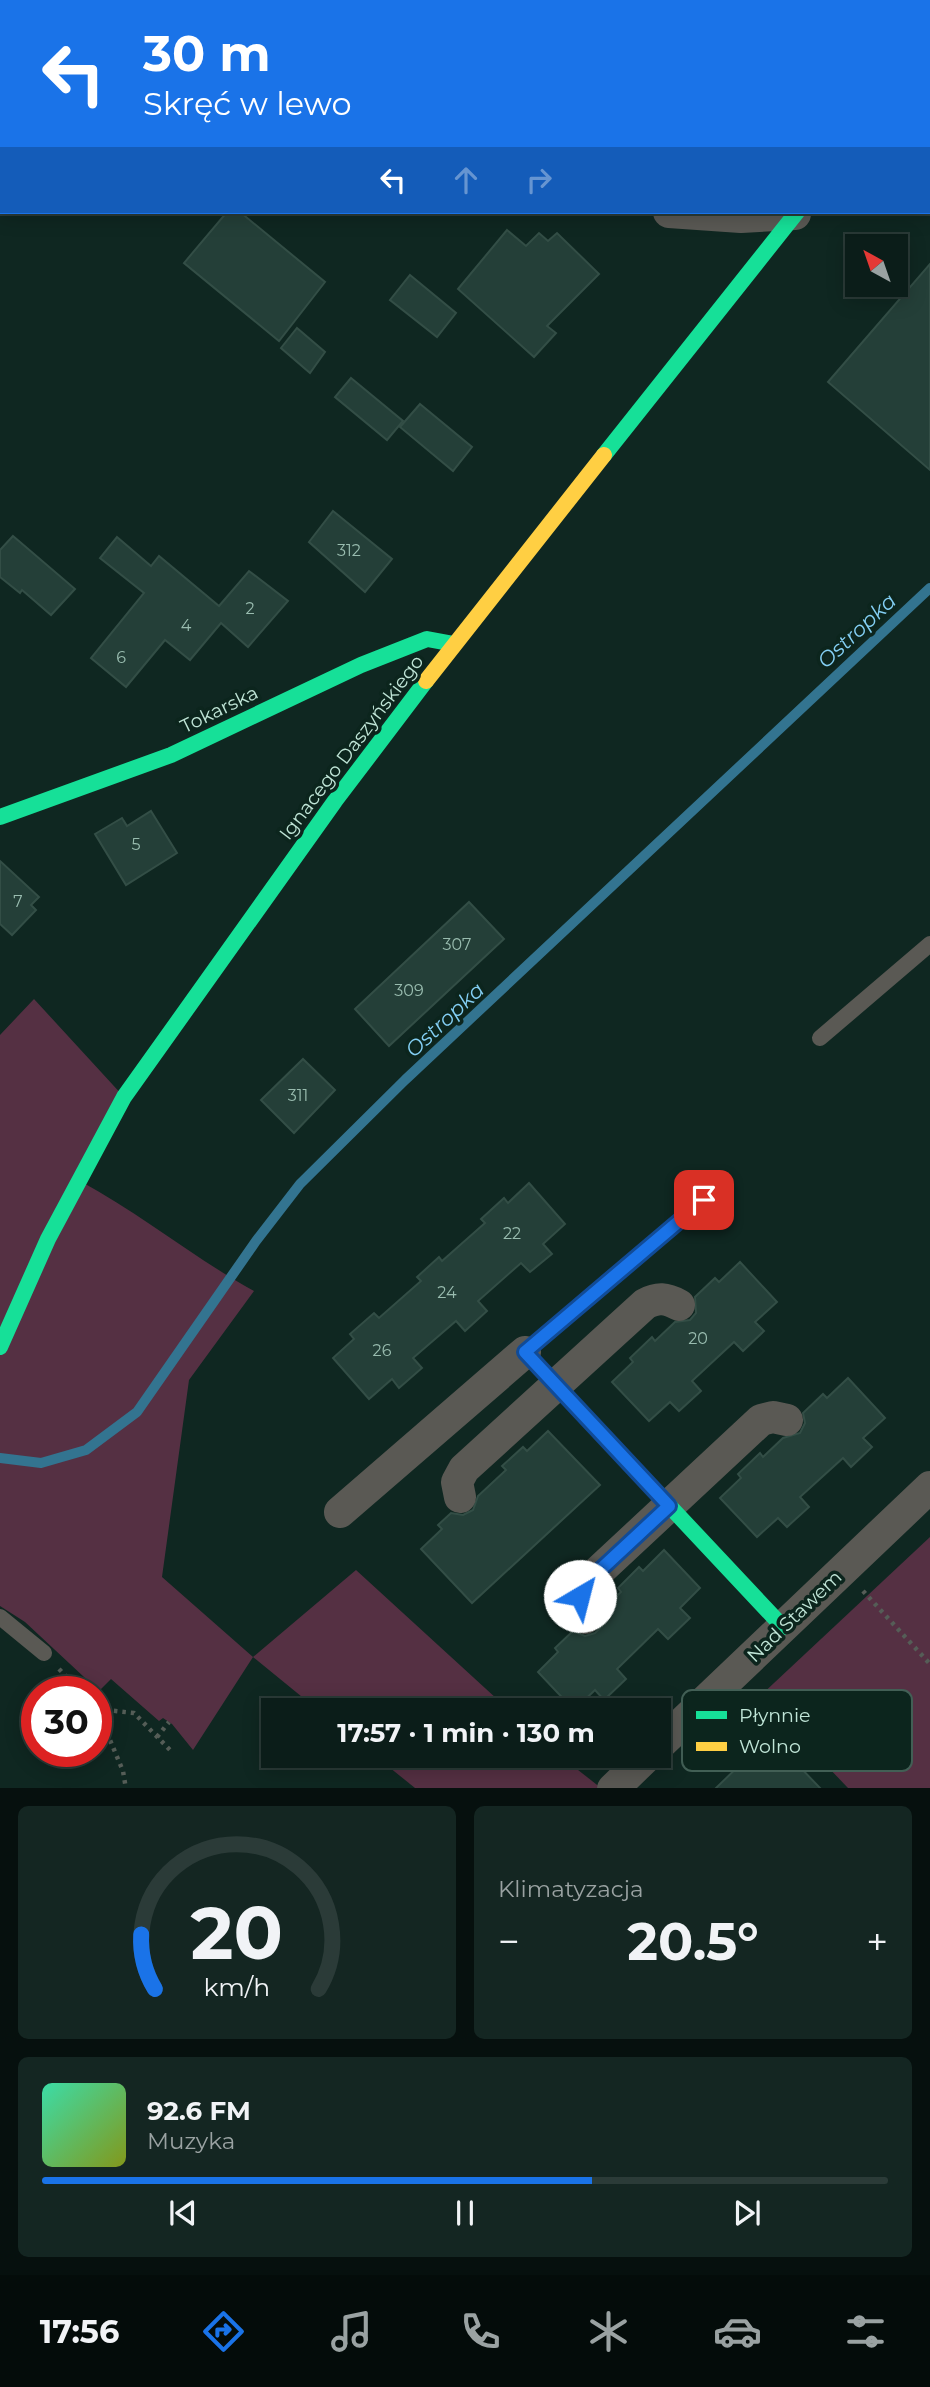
<!DOCTYPE html>
<html lang="pl">
<head>
<meta charset="utf-8">
<style>
	:root { --surface:#0b1d19; --page:#142622; --text:#f1f3f6; --muted:#9aa2a2; --line:#2b3b38; --accent:#1a73e8 }
	body { margin:0; font-family:Montserrat,sans-serif; background:var(--page); color:var(--text); height:100vh; display:flex; flex-direction:column; font-size:26px; white-space:nowrap }
	* { box-sizing:border-box; margin:0 }
	p { font-size:23px; color:var(--muted) }
	.icon { flex:none; width:38px; height:38px; fill:none; stroke:currentColor; stroke-width:2; stroke-linecap:round; stroke-linejoin:round }
	.map { position:relative; height:1788px; overflow:hidden }
	.sheet { display:flex; flex-direction:column; gap:18px; padding:18px; background:#06100e; flex:1 }
	.sheet>* { flex:none }
	.guide { position:absolute; left:0px; top:0px; width:931px; height:214px; box-shadow:0 4px 18px #0003,0 0 0 2px var(--line); background:#1a73e8; color:#fff; overflow:hidden }
	.needle { width:46px; rotate:320deg }
	.tools { position:absolute; left:845px; top:234px; display:grid; gap:14px }
	.tools a { display:grid; place-items:center; width:63px; height:63px; border-radius:0px; background:var(--surface); box-shadow:0 4px 18px #0003,0 0 0 2px var(--line); font-size:35px }
	.speed { position:absolute; left:21px; top:1676px; display:flex; gap:14px; font-size:35px; font-weight:700; text-align:center }
	.speed>* { display:grid; place-content:center; width:91px; height:91px; border-radius:50%; background:var(--surface); box-shadow:0 4px 18px #0003,0 0 0 2px var(--line); line-height:1 }
	.speed .limit { border:10px solid #d22; background:#fff; color:#111 }
	.pin { position:absolute; display:grid; place-items:center; width:60px; height:60px; color:#fff; margin:-30px; border-radius:14px; box-shadow:0 4px 10px #0006 }
	.me { position:absolute; width:77px; margin:-38px; rotate:37deg; stroke-linejoin:round; filter:drop-shadow(0 0 5px #0008) }
	.turn { display:flex; align-items:center; gap:24px; height:147px; padding:0 28px; font-size:32px }
	.turn .icon { width:91px; height:91px; stroke-width:2.5 }
	.turn b { display:block; font-size:49px; line-height:60px }
	.lanes { display:flex; align-items:center; height:66px; padding:0 28px; background:#0003; justify-content:center; gap:35px; direction:ltr }
	.lanes .off { opacity:.35 }
	.big { font-size:52px; font-weight:700; line-height:1.1 }
	.sheet .tile { flex:1; display:flex; flex-direction:column; justify-content:center; gap:10px; min-width:0; padding:0 24px; border-radius:10px; background:var(--page) }
	.sheet .dial { align-items:center; gap:0 }
	.dial svg { height:182px; overflow:visible; fill:none; stroke:var(--line); stroke-width:7; stroke-linecap:round; text-anchor:middle }
	.dial text { fill:var(--text); stroke:none }
	.song { display:flex; align-items:center; gap:21px }
	.cover { width:84px; height:84px; border-radius:10px; background:linear-gradient(135deg,hsl(160 70% 55%),hsl(70 70% 35%)) }
	.played { height:7px; border-radius:4px; background:linear-gradient(90deg,var(--accent) 65%,var(--line) 65%) }
	.keys { display:flex; justify-content:space-around; direction:ltr }
	.heat { display:flex; justify-content:space-between; align-items:center; font-size:38px; direction:ltr }
	.sheet .tiles { flex:1; display:grid; gap:18px; grid-template-columns:1fr 1fr }
	.tile:last-child { grid-column:span 2 }
	.trip { position:absolute; left:261px; top:1698px; width:410px; height:70px; border-radius:0px; background:var(--surface); box-shadow:0 4px 18px #0003,0 0 0 2px var(--line); font-weight:700; line-height:70px; text-align:center }
	.tabs { display:flex; height:112px; justify-content:space-around; align-items:center; background:#040c0a; color:var(--muted) }
	.tabs .icon { width:49px; height:49px }
	.tabs .selected { color:var(--accent) }
	.tabs b { font-size:32px; color:var(--text) }
	.map>svg:first-child { display:block }
	.green { fill:#553043 }
	.lines { fill:none; stroke-linecap:round; stroke-linejoin:round }
	.stream { stroke:#337490; stroke-width:10 }
	.building { fill:#243f38; stroke:#334e46; stroke-width:2 }
	.path { stroke:#555d57; stroke-width:4.5; stroke-dasharray:3.5 5; stroke-linecap:butt }
	.lane { stroke:#5a5954; stroke-width:16 }
	.street { stroke:#5a5954; stroke-width:32 }
	.fast { stroke:#16e098; stroke-width:16 }
	.slow { stroke:#ffcf43; stroke-width:16 }
	.route-casing { stroke:#114b97; stroke-width:18 }
	.route { stroke:#1a73e8; stroke-width:12 }
	.labels { text-anchor:middle; stroke-width:7; stroke-linejoin:round; paint-order:stroke }
	.number-label { font-size:16px; fill:#99bcaf }
	.street-label { font-size:19px; fill:#c0e5d7; stroke:#0c251d }
	.water-label { font-size:21px; font-style:italic; fill:#84cff4; stroke:#0c251d }
	.key { fill:#0c251d; stroke:#425f55; stroke-width:2 }
	.key-label { font-size:19px; fill:#c0e5d7 }
</style>
</head>
<body>
<div class="map">
<svg width="930" height="1789" viewBox="0 0 930 1789">
	<rect width="100%" height="100%" fill="#0f2721"/>
	<g class="green">
		<path d="M34,999L124,1097L80,1181C141,1214 194,1258 254,1291L189,1380L162,1577L253,1657L356,1570L509,1710H318L253,1657L193,1750L172,1724L163,1718L159,1721L111,1679L99,1691L25,1622L0,1606V1035Z"/>
		<path d="M930,1537V1788H848L760,1696Z"/>
		<path d="M374,1755H559L601,1788H415Z"/>
	</g>
	<g class="lines">
		<path class="stream" d="M0,1458L41,1463L86,1450L137,1412L256,1241L300,1184L405,1080L930,588"/>
	</g>
	<g class="building">
		<path d="M227,212H240L325,282L279,341L184,263Z"/>
		<path d="M507,230L526,246L539,233L548,241L557,233L599,274L547,326L556,333L534,357L458,289Z"/>
		<path d="M930,264V470L828,382Z"/>
		<path d="M410,275L456,313L437,337L390,300Z"/>
		<path d="M297,328L325,352L310,373L281,348Z"/>
		<path d="M351,378L403,421L387,440L335,397Z"/>
		<path d="M420,404L472,447L453,471L400,427Z"/>
		<path d="M333,511L392,559L365,592L309,542Z"/>
		<path d="M13,536L75,589L51,615L22,590L20,593L0,577V550Z"/>
		<path d="M117,537L151,566L159,556L219,606L249,571L288,601L248,647L221,623L190,660L165,640L126,687L91,658L144,593L100,558Z"/>
		<path d="M151,811L177,853L126,885L95,834L122,818L127,826Z"/>
		<path d="M0,861L39,897L31,905L36,910L12,935L0,924Z"/>
		<path d="M469,902L504,939L389,1046L355,1009Z"/>
		<path d="M303,1059L335,1090L294,1133L261,1100Z"/>
		<path d="M529,1183L565,1224L543,1244L552,1254L530,1272L521,1263L478,1301L487,1311L465,1331L456,1321L413,1358L422,1368L399,1388L392,1379L369,1399L333,1358L354,1339L350,1334L374,1313L379,1318L421,1281L417,1277L439,1257L442,1261L485,1223L481,1219L504,1198L508,1203Z"/>
		<path d="M740,1262L777,1302L755,1322L764,1331L743,1351L734,1342L692,1381L701,1391L679,1411L670,1402L649,1421L612,1382L633,1362L630,1358L652,1337L655,1341L675,1322L690,1320L696,1313L695,1297L715,1278L719,1282Z"/>
		<path d="M848,1378L885,1418L863,1438L872,1447L851,1467L843,1458L800,1497L809,1507L787,1527L778,1518L757,1537L720,1498L741,1478L738,1474L760,1453L763,1457L783,1438L800,1433L805,1423L803,1413L823,1394L827,1398Z"/>
		<path d="M548,1431L600,1485L472,1603L421,1549L442,1529L438,1525L451,1513L463,1515L473,1510L478,1496L506,1470L502,1466L523,1447L527,1451Z"/>
		<path d="M664,1550L700,1588L680,1608L690,1618L668,1639L658,1629L617,1669L626,1679L604,1700L595,1690L574,1710L538,1672L558,1652L555,1648L573,1631L585,1636L595,1633L602,1626L601,1611L621,1592L618,1588L639,1567L643,1571Z"/>
		<path d="M770,1736L821,1789H715L749,1756Z"/>
	</g>
	<g class="lines">
		<g class="path">
			<path d="M863,1591L930,1664"/>
			<path d="M59,1669L81,1692"/>
			<path d="M97,1709L134,1713L171,1751"/>
			<path d="M97,1709L123,1771L126,1789"/>
			<path d="M157,1737L169,1722"/>
		</g>
		<g class="lane">
			<path d="M626,0V2"/>
			<path d="M820,1038L930,944"/>
			<path d="M0,1617L44,1653"/>
		</g>
		<g class="street">
			<path d="M151,0V2"/>
			<path d="M896,0L897,2"/>
			<path d="M929,38H930"/>
			<path d="M0,62H2"/>
			<path d="M669,212L741,217L795,214"/>
			<path d="M460,1497L457,1482L464,1469L645,1304C658,1297 666,1298 679,1305"/>
			<path d="M340,1512L525,1352"/>
			<path d="M585,1618L578,1607L585,1584L761,1420L773,1417L787,1420"/>
			<path d="M658,1746L930,1487"/>
			<path d="M613,1789L648,1755"/>
		</g>
		<g class="fast">
			<path d="M929,70L930,69"/>
			<path d="M604,455L797,212"/>
			<path d="M0,817L171,755L361,665L427,639L454,644"/>
			<path d="M704,1200L525,1352L783,1627"/>
			<path d="M0,1347L48,1239L124,1097L335,801L426,681"/>
		</g>
		<path class="slow" d="M426,681L604,455"/>
	</g>
	<g class="lines">
		<defs>
			<path id="route" d="M580,1596L585,1584L669,1506L525,1352L704,1200"/>
		</defs>
		<use href="#route" class="route-casing"/>
		<use href="#route" class="route"/>
	</g>
	<g class="labels">
		<g class="number-label">
			<text x="349" y="556">312</text>
			<text x="250" y="614">2</text>
			<text x="186" y="631">4</text>
			<text x="121" y="663">6</text>
			<text x="136" y="850">5</text>
			<text x="18" y="907">7</text>
			<text x="457" y="950">307</text>
			<text x="409" y="996">309</text>
			<text x="298" y="1101">311</text>
			<text x="512" y="1239">22</text>
			<text x="447" y="1298">24</text>
			<text x="698" y="1344">20</text>
			<text x="382" y="1356">26</text>
		</g>
		<g class="street-label">
			<text transform="translate(219 709) rotate(-26)" y="7">Tokarska</text>
			<text transform="translate(351 747) rotate(-53)" y="7">Ignacego Daszyńskiego</text>
			<text transform="translate(794 1616) rotate(-44)" y="7">Nad Stawem</text>
		</g>
		<g class="water-label">
			<text transform="translate(857 631) rotate(-43)" y="7">Ostropka</text>
			<text transform="translate(445 1020) rotate(-43)" y="7">Ostropka</text>
		</g>
	</g>
	<rect x="682" y="1690" width="230" height="81" rx="10" class="key"/>
	<rect x="696" y="1711" width="31" height="8" fill="#16e098"/>
	<rect x="696" y="1742" width="31" height="9" fill="#ffcf43"/>
	<g class="key-label">
		<text x="739" y="1722">Płynnie</text>
		<text x="739" y="1753">Wolno</text>
	</g>
</svg>
<div class="tools">
<a><svg class="needle" viewBox="-14 -14 28 28"><path d="M0-13l5 13h-10z" fill="#e53935"/><path d="M0 13l5-13h-10z" fill="#9aa2a2"/></svg></a>
</div>
<div class="speed"><div class="limit">30</div></div>
<div class="pin" style="left:704px;top:1200px;background:#d93025"><svg class="icon" aria-label="arrive" viewBox="0 0 24 24"><path d="M6 21V4h12l-3 4 3 4H6"/></svg></div>
<svg class="me" style="left:580px;top:1596px" viewBox="-20 -20 40 40"><circle r="19" fill="#fff"/><path d="M0-13L10 11 0 6-10 11z" fill="#1a73e8"/></svg>
<div class="trip">17:57 · 1 min · 130 m</div>
<div class="guide">
<div class="turn"><svg class="icon" aria-label="left" viewBox="0 0 24 24"><path d="M17 20v-9H6M10 6l-5 5 5 5"/></svg><div><b>30 m</b>Skręć w lewo</div></div>
<div class="lanes"><svg class="icon" aria-label="left" viewBox="0 0 24 24"><path d="M17 20v-9H6M10 6l-5 5 5 5"/></svg><svg class="icon off" aria-label="ahead" viewBox="0 0 24 24"><path d="M12 20V5M6 11l6-6 6 6"/></svg><svg class="icon off" aria-label="right" viewBox="0 0 24 24"><path d="M7 20v-9h11M14 6l5 5-5 5"/></svg></div>
</div>
</div>
<section class="sheet">
<div class="tiles">
<div class="tile dial"><svg viewBox="0 0 100 80">
<path d="M14 69A42 42 0 1 1 86 69"/>
<path d="M14 69A42 42 0 0 1 8 45" stroke="#1a73e8"/>
<text x="50" y="56" font-size="32" font-weight="700">20</text>
<text x="50" y="72" font-size="11">km/h</text>
</svg></div>
<div class="tile"><p>Klimatyzacja</p>
<div class="heat"><a>−</a><b class="big">20.5°</b><a>+</a></div>
</div>
<div class="tile">
<div class="song"><i class="cover"></i><div><b>92.6 FM</b><p>Muzyka</p></div></div>
<div class="played"></div>
<div class="keys"><svg class="icon" aria-label="previous" viewBox="0 0 24 24"><path d="M18 5L8 12l10 7zM5 5v14"/></svg><svg class="icon" aria-label="pause" viewBox="0 0 24 24"><path d="M8 5v14M16 5v14"/></svg><svg class="icon" aria-label="next" viewBox="0 0 24 24"><path d="M6 5l10 7-10 7zM19 5v14"/></svg></div>
</div>
</div>
</section>
<nav class="tabs">
<b>17:56</b>
<svg class="icon selected" aria-label="directions" viewBox="0 0 24 24"><path d="M12 3l9 9-9 9-9-9zM9 14v-3h6M13 9l2 2-2 2"/></svg>
<svg class="icon" aria-label="music" viewBox="0 0 24 24"><path d="M9 18V5l10-2v13"/><circle cx="6" cy="18" r="3"/><circle cx="16" cy="16" r="3"/></svg>
<svg class="icon" aria-label="phone" viewBox="0 0 24 24"><path d="M5 4h4l2 5-3 2q2 4 5 5l2-3 5 2v4C11 20 4 13 5 4z"/></svg>
<svg class="icon" aria-label="climate" viewBox="0 0 24 24"><path d="M12 3v18M4 7l16 10M4 17L20 7"/></svg>
<svg class="icon" aria-label="car" viewBox="0 0 24 24"><path d="M5 17H2v-5l4-1 3-4h7l3 4 3 1v5h-3M9 17h6M6 11h13"/><circle cx="7" cy="17" r="2"/><circle cx="17" cy="17" r="2"/></svg>
<svg class="icon" aria-label="filters" viewBox="0 0 24 24"><path d="M4 7h16M4 17h16"/><circle cx="9" cy="7" r="2"/><circle cx="15" cy="17" r="2"/></svg>
</nav>
</body>
</html>
